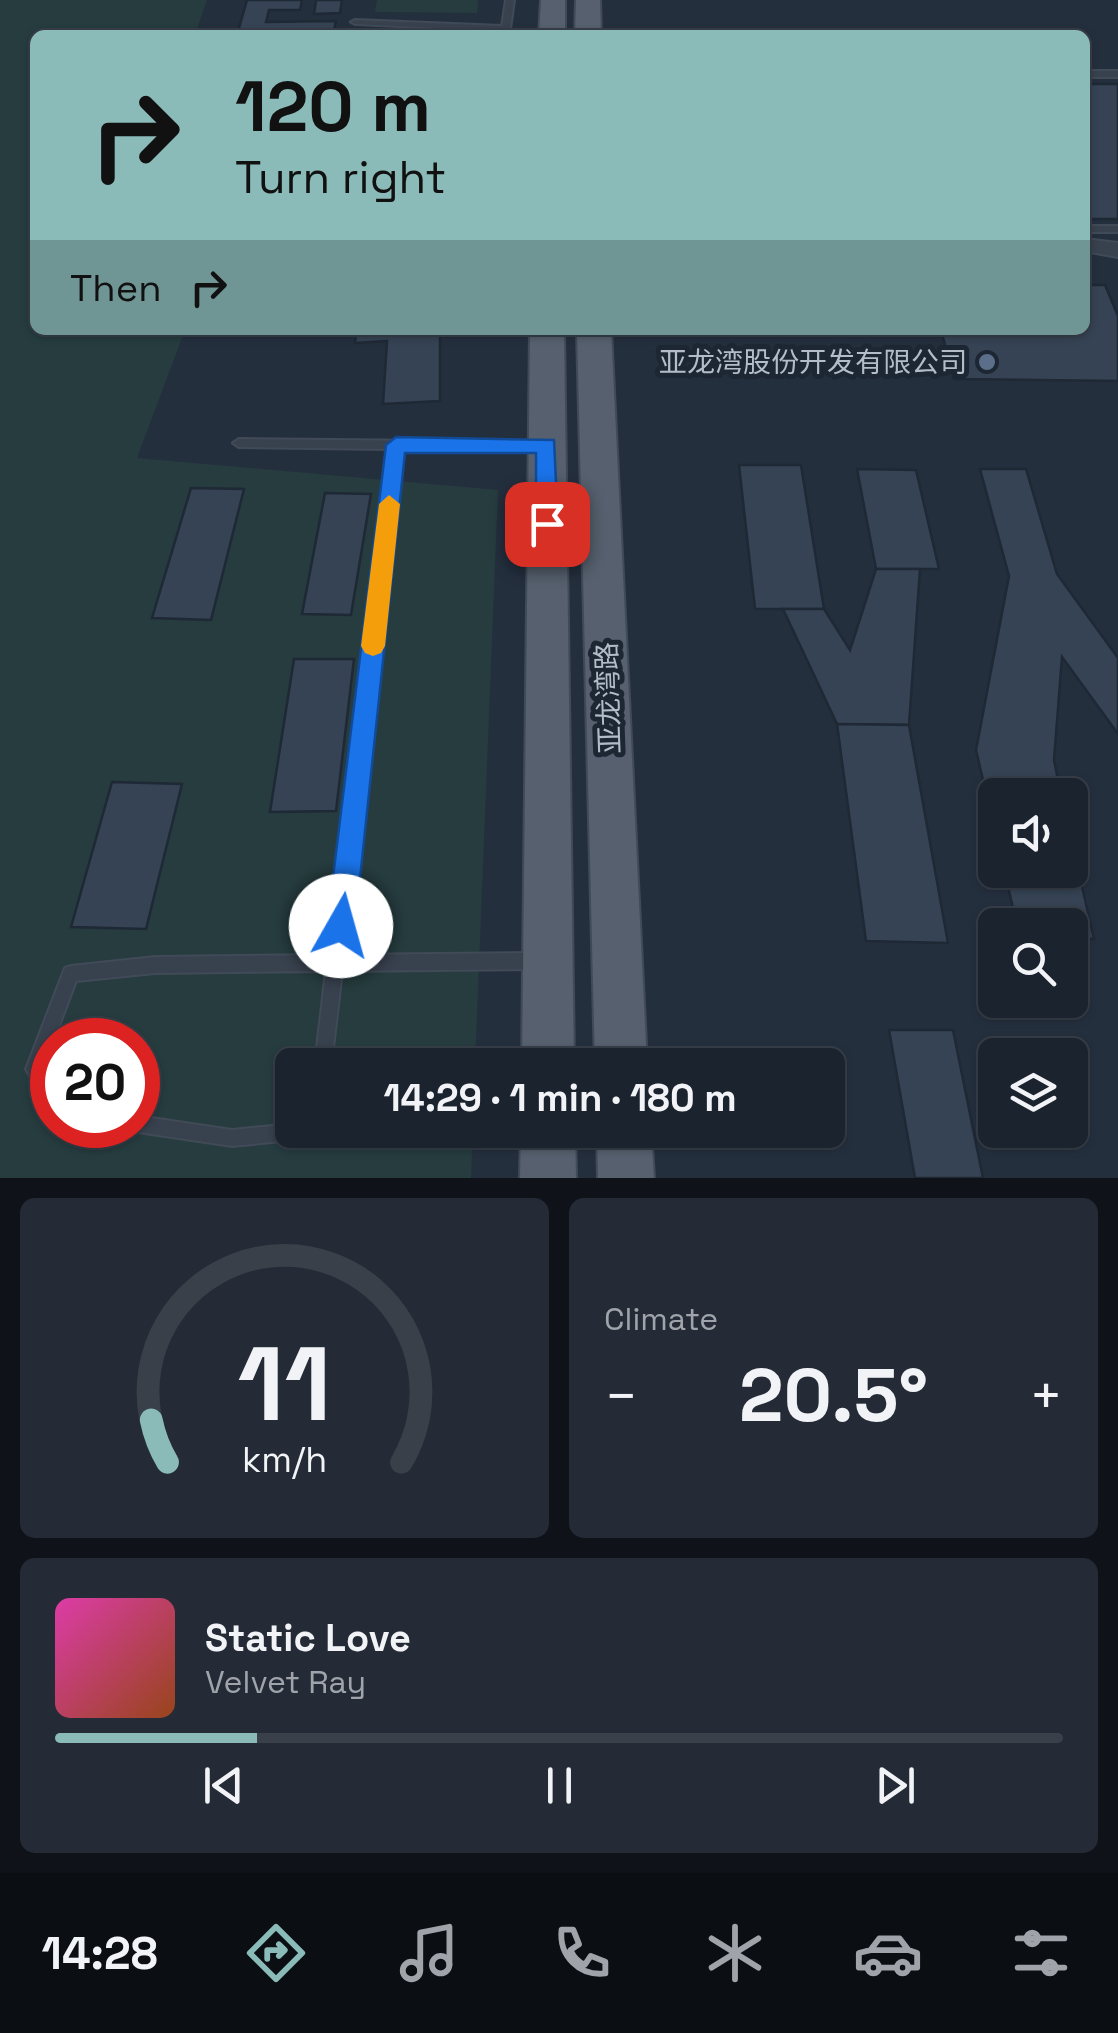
<!DOCTYPE html>
<html lang="en">
<head>
<meta charset="utf-8">
<style>
	:root { --surface:#1b232e; --page:#242b36; --text:#f1f3f6; --muted:#a0a4aa; --line:#39404a; --accent:#8bbbb9 }
	body { margin:0; font-family:"Space Grotesk","Noto Sans SC",sans-serif; background:var(--page); color:var(--text); height:100vh; display:flex; flex-direction:column; font-size:38px; white-space:nowrap }
	* { box-sizing:border-box; margin:0 }
	p { font-size:32px; color:var(--muted) }
	.icon { flex:none; width:55px; height:55px; fill:none; stroke:currentColor; stroke-width:2; stroke-linecap:round; stroke-linejoin:round }
	.map { position:relative; height:1178px; overflow:hidden }
	.side { display:flex; flex-direction:column; gap:20px; padding:20px; background:#0f1319; flex:1 }
	.side>* { flex:none }
	.top-card { position:absolute; left:30px; top:30px; width:1060px; height:305px; border-radius:15px; box-shadow:0 2px 8px #0004,0 0 0 2px var(--line); background:#8bbbb9; color:#111; overflow:hidden }
	.buttons { position:absolute; left:978px; top:778px; display:grid; gap:20px }
	.buttons a { display:grid; place-items:center; width:110px; height:110px; border-radius:15px; background:var(--surface); box-shadow:0 2px 8px #0004,0 0 0 2px var(--line); font-size:50px }
	.speed { position:absolute; left:30px; top:1018px; display:flex; gap:20px; font-size:50px; font-weight:700; text-align:center }
	.speed>* { display:grid; place-content:center; width:130px; height:130px; border-radius:50%; background:var(--surface); box-shadow:0 2px 8px #0004,0 0 0 2px var(--line); line-height:1 }
	.speed .limit { border:15px solid #d22; background:#fff; color:#111 }
	.pin { position:absolute; display:grid; place-items:center; width:85px; height:85px; color:#fff; margin:-42px; border-radius:20px; box-shadow:0 5px 15px #0006 }
	.me { position:absolute; width:110px; margin:-55px; rotate:7deg; stroke-linejoin:round; filter:drop-shadow(0 0 8px #0008) }
	.turn { display:flex; align-items:center; gap:35px; height:210px; padding:0 40px; font-size:45px }
	.turn .icon { width:130px; height:130px; stroke-width:2.5 }
	.turn b { display:block; font-size:70px; line-height:85px }
	.then { display:flex; align-items:center; height:95px; padding:0 40px; background:#0003; gap:20px; font-size:38px }
	.big { font-size:75px; font-weight:700; line-height:1.1 }
	.side .card { flex:1; display:flex; flex-direction:column; justify-content:center; gap:15px; min-width:0; padding:0 35px; border-radius:15px; background:var(--page) }
	.side .dial { align-items:center; gap:0 }
	.dial svg { height:260px; overflow:visible; fill:none; stroke:var(--line); stroke-width:7; stroke-linecap:round; text-anchor:middle }
	.dial text { fill:var(--text); stroke:none }
	.song { display:flex; align-items:center; gap:30px }
	.cover { width:120px; height:120px; border-radius:15px; background:linear-gradient(135deg,hsl(320 70% 55%),hsl(20 70% 35%)) }
	.played { height:10px; border-radius:5px; background:linear-gradient(90deg,var(--accent) 20%,var(--line) 20%) }
	.keys { display:flex; justify-content:space-around; direction:ltr }
	.heat { display:flex; justify-content:space-between; align-items:center; font-size:55px; direction:ltr }
	.side .tiles { flex:1; display:grid; gap:20px; grid-template-columns:1fr 1fr }
	.card:last-child { grid-column:span 2 }
	.trip { position:absolute; left:275px; top:1048px; width:570px; height:100px; border-radius:15px; background:var(--surface); box-shadow:0 2px 8px #0004,0 0 0 2px var(--line); font-weight:700; line-height:100px; text-align:center }
	.tab-bar { display:flex; height:160px; justify-content:space-around; align-items:center; background:#0b0e12; color:var(--muted) }
	.tab-bar .icon { width:70px; height:70px }
	.tab-bar .current { color:var(--accent) }
	.tab-bar b { font-size:45px; color:var(--text) }
	.map>svg:first-child { display:block }
	.green { fill:#263c3f; fill-rule:evenodd }
	.building { fill:#364354; stroke:#1f2835; stroke-width:2.5 }
	.lines { fill:none; stroke-linecap:round; stroke-linejoin:round }
	.service-casing { stroke:#414a57; stroke-width:4 }
	.minor-casing { stroke:#414a57; stroke-width:4 }
	.primary-casing { stroke:#414a57; stroke-width:4 }
	.service { fill:#38414e; fill-rule:evenodd }
	.minor { fill:#38414e; fill-rule:evenodd }
	.primary { fill:#56606e; fill-rule:evenodd }
	.route { fill:#1a73e8; stroke:#114b97; stroke-width:2.5 }
	.slow { fill:#f59e0b }
	.service-dot { fill:#5c6f8a; stroke:#1d2633; stroke-width:4 }
	.labels { text-anchor:middle; stroke-width:10; stroke-linejoin:round; paint-order:stroke }
	.poi-label { font-size:28px; fill:#b4bcc9; stroke:#1d2633; text-anchor:end }
	.street-label { font-size:28px; fill:#b4bcc9; stroke:#1d2633 }
</style>
</head>
<body>
<div class="map">
<svg width="1118" height="1178" viewBox="0 0 1118 1178">
	<rect width="100%" height="100%" fill="#242f3e"/>
	<g class="green">
		<path d="M0,0H207L195,35H35V330H185L137,458L498,490L475,1065H292V1130H473L471,1178H0ZM52,1040H138V1125H52Z"/>
		<path d="M377,0H478L477,13L375,12Z"/>
	</g>
	<g class="building">
		<path d="M247,0H302L300,10H269L266,22L336,21L333,35H237Z"/>
		<path d="M316,0H342L340,13L314,14Z"/>
		<rect x="1085" y="84" width="33" height="135"/>
		<path d="M1085,285H1105L1118,316V381L954,379L941,330H1085Z"/>
		<path d="M356,330H440V401L383,404L387,341L355,343Z"/>
		<path d="M739,465H801L824,609H755Z"/>
		<path d="M857,469L916,470L939,569H876Z"/>
		<path d="M980,469H1026L1057,574L1118,658V734L1062,657L1054,760L1061,795H995V831L976,750L1009,576Z"/>
		<path d="M191,488L244,489L211,620L152,618Z"/>
		<path d="M325,493L371,494L351,615L302,614Z"/>
		<path d="M876,569H920L909,725L837,724L783,609H824L850,650Z"/>
		<path d="M294,659H354L336,811L270,812Z"/>
		<path d="M837,724L909,725L948,943L866,941Z"/>
		<path d="M112,782L182,784L146,929L71,927Z"/>
		<path d="M1070,834L1094,939L1070,937V925H1017L1004,870H1070Z"/>
		<path d="M889,1030H953L983,1178H915Z"/>
	</g>
	<g class="lines">
		<defs>
			<g id="service">
				<path d="M506,0H514L510,29L506,31L355,24L351,22L355,20L502,26Z"/>
				<rect x="1085" y="71" width="33" height="6"/>
				<rect x="1085" y="226" width="33" height="6"/>
				<path d="M239,439L548,442L550,445L548,448L544,449H401L344,955L540,953L545,956L548,961L545,966L540,969L342,971L331,1065H315L326,971L155,973L76,981L43,1068L52,1084V1107L46,1105L26,1069L65,968L71,966L155,957L328,955L390,449L239,447L233,443Z"/>
				<path d="M138,1116L232,1130L292,1124V1130H322L320,1136L314,1138L232,1146L138,1132L132,1130L130,1125H138Z"/>
			</g>
			<path id="minor" d="M1085,239L1118,243V257L1085,251Z"/>
			<g id="primary">
				<path d="M541,0H565V35H539Z"/>
				<path d="M576,0H600L601,35H575Z"/>
				<path d="M530,330H564L574,1065H522Z"/>
				<path d="M577,330H611L647,1065H595Z"/>
				<path d="M521,1130H575L576,1178H520Z"/>
				<path d="M597,1130H651L654,1178H598Z"/>
			</g>
		</defs>
		<use href="#service" class="service-casing"/>
		<use href="#minor" class="minor-casing"/>
		<use href="#primary" class="primary-casing"/>
		<use href="#service" class="service"/>
		<use href="#minor" class="minor"/>
		<use href="#primary" class="primary"/>
	</g>
	<path class="route" d="M396,437L554,440L558,524L547,533L536,524V453H405L355,926L351,936L341,940L331,936L327,926L386,445Z"/>
	<path class="slow" d="M389,495L400,504L385,646L381,653L373,656L365,653L361,646L379,504Z"/>
	<circle class="service-dot" cx="987" cy="362" r="10"/>
	<g class="labels">
		<g class="poi-label">
			<text x="967" y="372">亚龙湾股份开发有限公司</text>
		</g>
		<g class="street-label">
			<text transform="translate(608 698) rotate(-92)" y="10">亚龙湾路</text>
		</g>
	</g>
</svg>
<div class="buttons">
<a><svg class="icon" aria-label="sound" viewBox="0 0 24 24"><path d="M4 9h4l5-4v14l-5-4H4zM17 9q2 3 0 6"/></svg></a>
<a><svg class="icon" aria-label="search" viewBox="0 0 24 24"><circle cx="10" cy="10" r="6"/><path d="M15 15l6 6"/></svg></a>
<a><svg class="icon" aria-label="layers" viewBox="0 0 24 24"><path d="M12 4l9 5-9 5-9-5zM3 14l9 5 9-5"/></svg></a>
</div>
<div class="speed"><div class="limit">20</div></div>
<div class="pin" style="left:547px;top:524px;background:#d93025"><svg class="icon" aria-label="arrive" viewBox="0 0 24 24"><path d="M6 21V4h12l-3 4 3 4H6"/></svg></div>
<svg class="me" style="left:341px;top:926px" viewBox="-20 -20 40 40"><circle r="19" fill="#fff"/><path d="M0-13L10 11 0 6-10 11z" fill="#1a73e8"/></svg>
<div class="trip">14:29 · 1 min · 180 m</div>
<div class="top-card">
<div class="turn"><svg class="icon" aria-label="right" viewBox="0 0 24 24"><path d="M7 20v-9h11M14 6l5 5-5 5"/></svg><div><b>120 m</b>Turn right</div></div>
<div class="then">Then<svg class="icon" aria-label="right" viewBox="0 0 24 24"><path d="M7 20v-9h11M14 6l5 5-5 5"/></svg></div>
</div>
</div>
<section class="side">
<div class="tiles">
<div class="card dial"><svg viewBox="0 0 100 80">
<path d="M14 69A42 42 0 1 1 86 69"/>
<path d="M14 69A42 42 0 0 1 9 56" stroke="#8bbbb9"/>
<text x="50" y="56" font-size="32" font-weight="700">11</text>
<text x="50" y="72" font-size="11">km/h</text>
</svg></div>
<div class="card"><p>Climate</p>
<div class="heat"><a>−</a><b class="big">20.5°</b><a>+</a></div>
</div>
<div class="card">
<div class="song"><i class="cover"></i><div><b>Static Love</b><p>Velvet Ray</p></div></div>
<div class="played"></div>
<div class="keys"><svg class="icon" aria-label="previous" viewBox="0 0 24 24"><path d="M18 5L8 12l10 7zM5 5v14"/></svg><svg class="icon" aria-label="pause" viewBox="0 0 24 24"><path d="M8 5v14M16 5v14"/></svg><svg class="icon" aria-label="next" viewBox="0 0 24 24"><path d="M6 5l10 7-10 7zM19 5v14"/></svg></div>
</div>
</div>
</section>
<nav class="tab-bar">
<b>14:28</b>
<svg class="icon current" aria-label="directions" viewBox="0 0 24 24"><path d="M12 3l9 9-9 9-9-9zM9 14v-3h6M13 9l2 2-2 2"/></svg>
<svg class="icon" aria-label="music" viewBox="0 0 24 24"><path d="M9 18V5l10-2v13"/><circle cx="6" cy="18" r="3"/><circle cx="16" cy="16" r="3"/></svg>
<svg class="icon" aria-label="phone" viewBox="0 0 24 24"><path d="M5 4h4l2 5-3 2q2 4 5 5l2-3 5 2v4C11 20 4 13 5 4z"/></svg>
<svg class="icon" aria-label="climate" viewBox="0 0 24 24"><path d="M12 3v18M4 7l16 10M4 17L20 7"/></svg>
<svg class="icon" aria-label="car" viewBox="0 0 24 24"><path d="M5 17H2v-5l4-1 3-4h7l3 4 3 1v5h-3M9 17h6M6 11h13"/><circle cx="7" cy="17" r="2"/><circle cx="17" cy="17" r="2"/></svg>
<svg class="icon" aria-label="filters" viewBox="0 0 24 24"><path d="M4 7h16M4 17h16"/><circle cx="9" cy="7" r="2"/><circle cx="15" cy="17" r="2"/></svg>
</nav>
</body>
</html>
